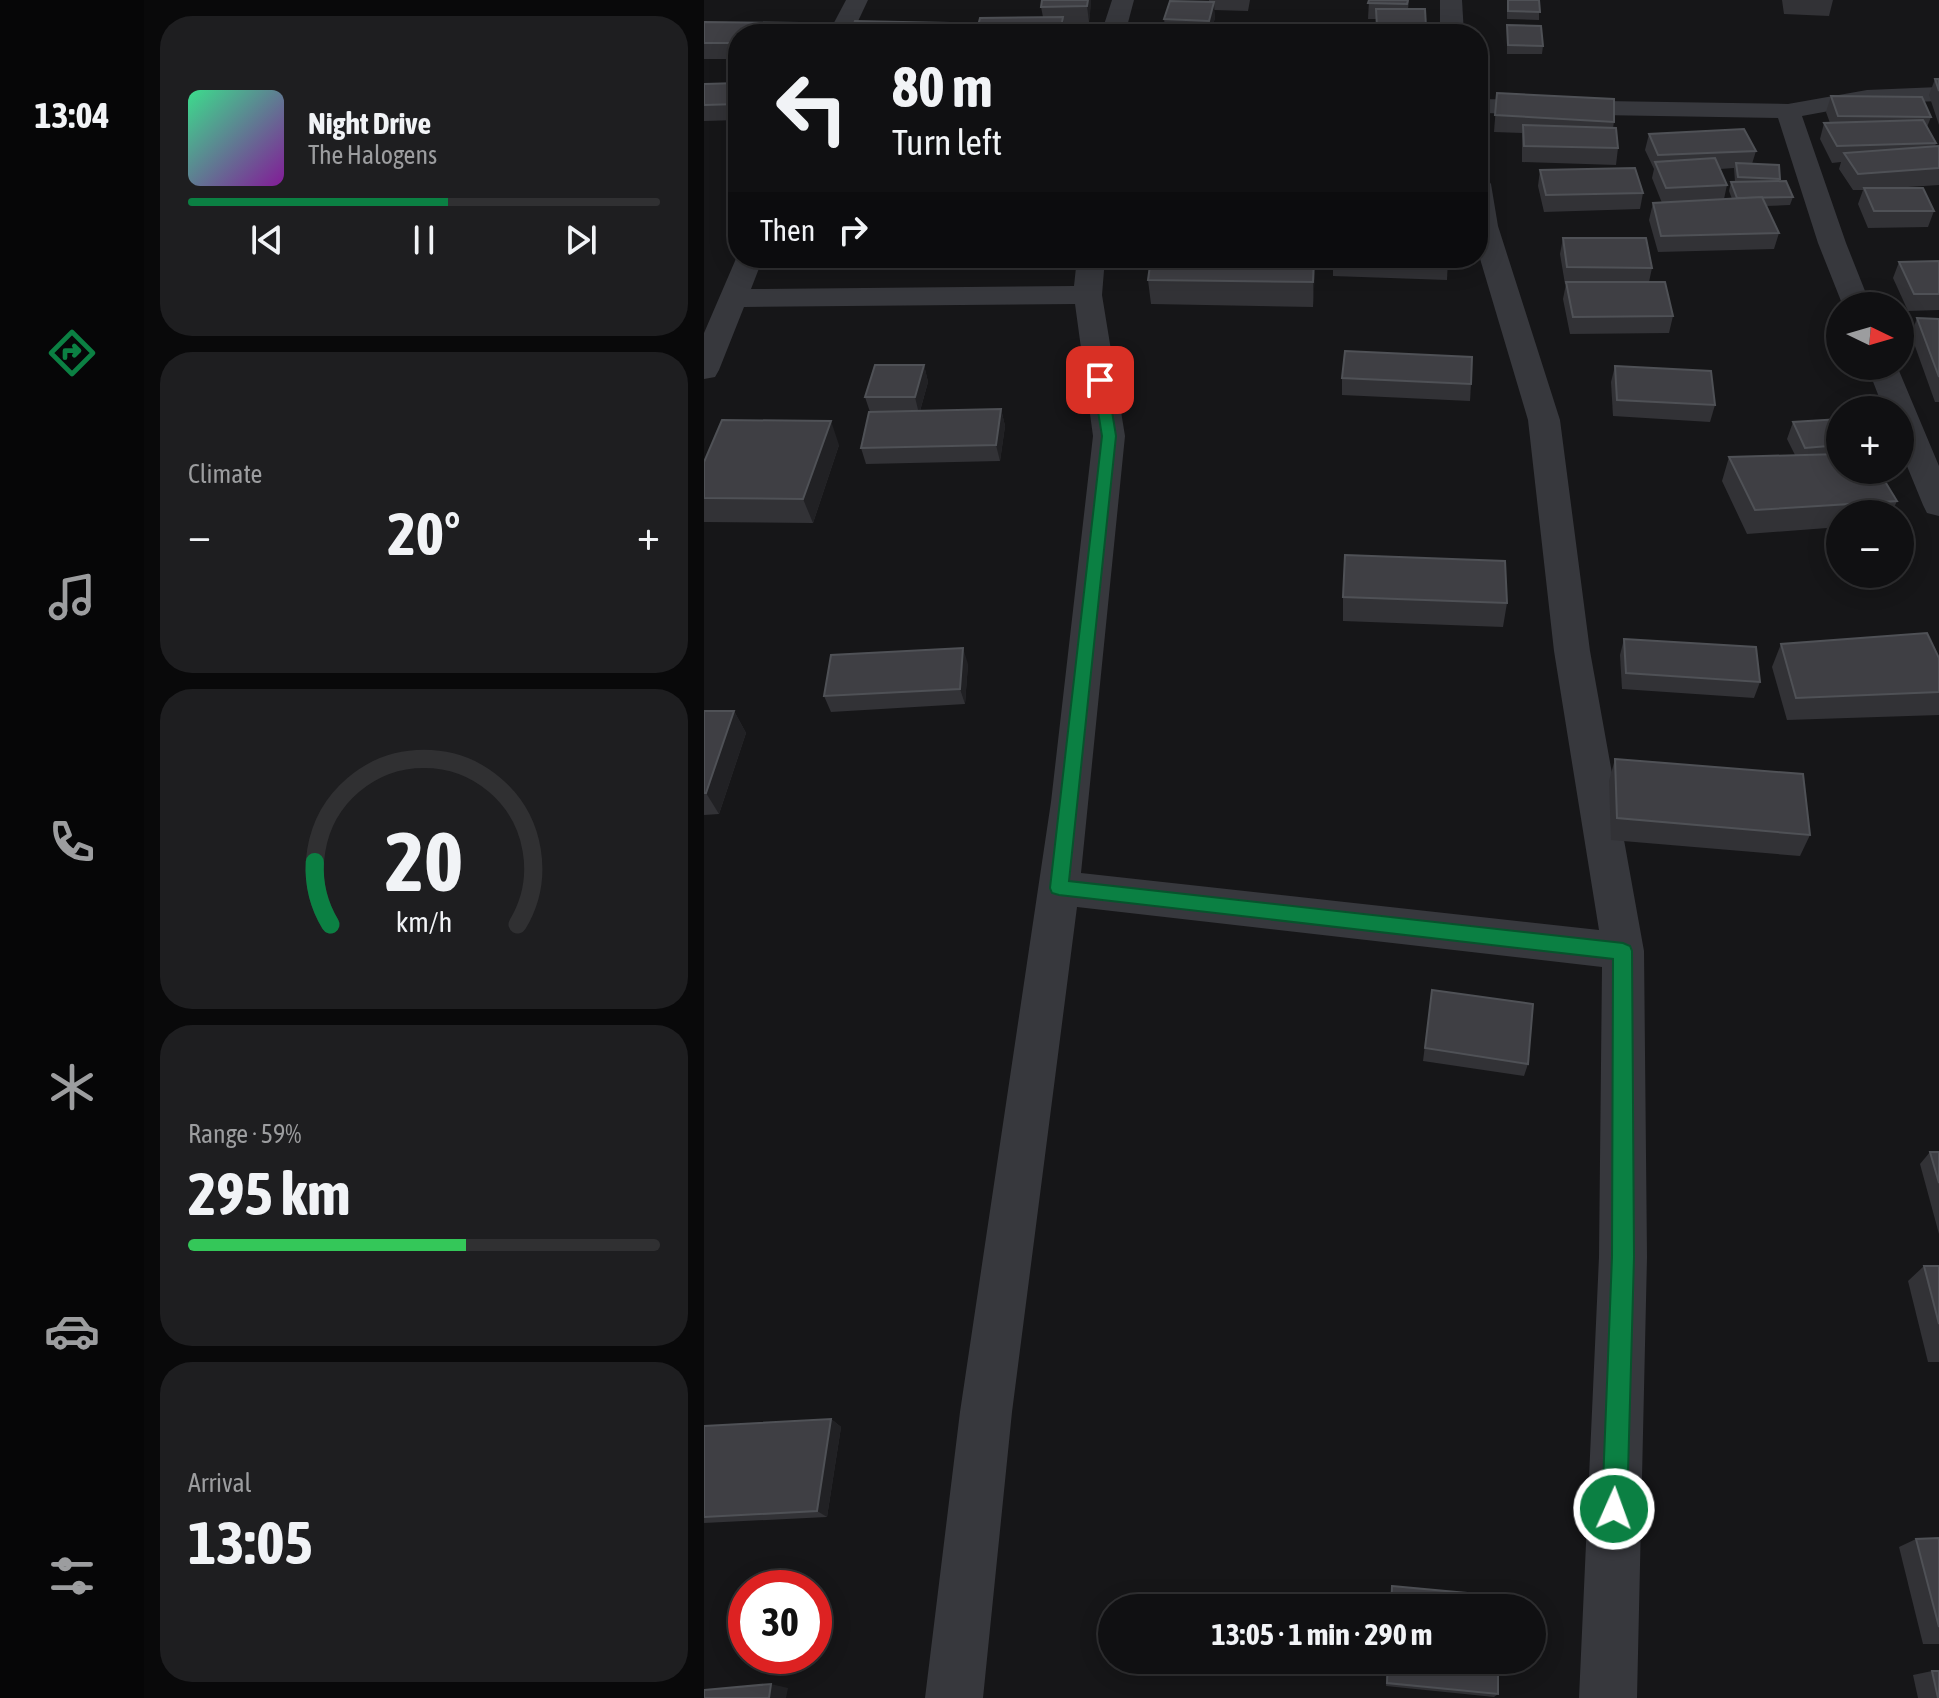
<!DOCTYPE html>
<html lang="en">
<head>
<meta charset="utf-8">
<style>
	:root { --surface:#101012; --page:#1e1e20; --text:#f1f3f6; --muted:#9c9d9f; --line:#303032; --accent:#0b8043 }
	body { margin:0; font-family:"Asap Condensed",sans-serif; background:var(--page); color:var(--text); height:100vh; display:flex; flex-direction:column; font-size:30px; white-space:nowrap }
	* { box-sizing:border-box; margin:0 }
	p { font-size:26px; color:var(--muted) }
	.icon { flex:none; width:44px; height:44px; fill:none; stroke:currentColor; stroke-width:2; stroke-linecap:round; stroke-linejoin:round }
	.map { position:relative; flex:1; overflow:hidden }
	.sheet { display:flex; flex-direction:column; gap:16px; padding:16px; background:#09090a; width:560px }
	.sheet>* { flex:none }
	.hud { position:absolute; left:24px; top:24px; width:760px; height:244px; border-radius:32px; box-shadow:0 4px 20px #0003,0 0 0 2px var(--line); background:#101012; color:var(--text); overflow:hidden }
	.needle { width:52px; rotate:95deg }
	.tools { position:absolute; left:1122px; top:292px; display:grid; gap:16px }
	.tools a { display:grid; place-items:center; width:88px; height:88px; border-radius:50%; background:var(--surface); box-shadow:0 4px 20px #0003,0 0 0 2px var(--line); font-size:40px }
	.speed { position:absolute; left:24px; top:1570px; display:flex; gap:16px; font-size:40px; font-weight:700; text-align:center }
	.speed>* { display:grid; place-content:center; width:104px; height:104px; border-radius:50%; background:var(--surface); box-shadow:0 4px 20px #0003,0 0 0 2px var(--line); line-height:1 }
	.speed .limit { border:12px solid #d22; background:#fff; color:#111 }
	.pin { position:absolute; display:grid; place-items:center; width:68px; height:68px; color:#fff; margin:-34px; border-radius:16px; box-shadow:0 4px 12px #0006 }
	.me { position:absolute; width:88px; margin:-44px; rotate:2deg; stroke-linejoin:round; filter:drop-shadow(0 0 6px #0008) }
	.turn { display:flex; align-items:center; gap:28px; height:168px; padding:0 32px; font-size:36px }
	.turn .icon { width:104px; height:104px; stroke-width:2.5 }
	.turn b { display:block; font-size:56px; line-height:68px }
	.then { display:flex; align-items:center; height:76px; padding:0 32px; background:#0003; gap:16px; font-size:30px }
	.big { font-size:60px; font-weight:700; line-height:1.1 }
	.sheet .card { flex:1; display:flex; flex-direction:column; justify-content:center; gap:12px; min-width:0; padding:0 28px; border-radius:32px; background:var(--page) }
	.sheet .dial { align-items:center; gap:0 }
	.dial svg { height:208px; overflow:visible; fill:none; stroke:var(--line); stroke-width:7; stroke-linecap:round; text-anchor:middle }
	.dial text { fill:var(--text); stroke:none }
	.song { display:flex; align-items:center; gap:24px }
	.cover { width:96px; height:96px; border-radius:12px; background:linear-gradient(135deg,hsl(150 70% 55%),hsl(290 70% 35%)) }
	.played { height:8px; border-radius:4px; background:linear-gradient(90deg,var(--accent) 55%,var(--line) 55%) }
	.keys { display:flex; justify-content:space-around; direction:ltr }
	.heat { display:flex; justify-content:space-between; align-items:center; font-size:44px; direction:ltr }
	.charge { height:12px; border-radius:6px; background:linear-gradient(90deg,#34c759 59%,var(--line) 0) }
	.trip { position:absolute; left:394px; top:1594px; width:448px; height:80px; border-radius:40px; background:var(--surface); box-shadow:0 4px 20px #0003,0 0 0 2px var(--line); font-weight:700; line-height:80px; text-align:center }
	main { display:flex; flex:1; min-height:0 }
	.menu { display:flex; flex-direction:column; width:144px; justify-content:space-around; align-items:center; background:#060607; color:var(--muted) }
	.menu .icon { width:56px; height:56px }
	.menu .current { color:var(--accent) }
	.menu b { font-size:36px; color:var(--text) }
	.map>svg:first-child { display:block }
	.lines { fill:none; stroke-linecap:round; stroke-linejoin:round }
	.minor { fill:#37383d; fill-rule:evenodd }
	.wall { fill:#323236; fill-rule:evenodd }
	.shaded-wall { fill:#212124 }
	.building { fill:#3f3f44; stroke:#4f5156; stroke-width:2 }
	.route { fill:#0b8043; stroke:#07532c; stroke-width:2 }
</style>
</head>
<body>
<main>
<nav class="menu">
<b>13:04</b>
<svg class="icon current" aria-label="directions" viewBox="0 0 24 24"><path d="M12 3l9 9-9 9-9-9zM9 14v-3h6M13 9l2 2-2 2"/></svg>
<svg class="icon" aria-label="music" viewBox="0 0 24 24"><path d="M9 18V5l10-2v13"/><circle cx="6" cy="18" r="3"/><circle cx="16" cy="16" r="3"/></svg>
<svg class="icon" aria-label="phone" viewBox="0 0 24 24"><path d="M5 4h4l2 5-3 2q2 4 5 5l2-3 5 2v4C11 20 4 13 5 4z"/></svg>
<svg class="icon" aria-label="climate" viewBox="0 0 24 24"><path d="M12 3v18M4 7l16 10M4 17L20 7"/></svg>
<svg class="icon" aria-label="car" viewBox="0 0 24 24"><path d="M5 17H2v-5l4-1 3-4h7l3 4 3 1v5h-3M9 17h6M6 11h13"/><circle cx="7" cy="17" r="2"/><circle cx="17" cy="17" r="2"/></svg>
<svg class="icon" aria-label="filters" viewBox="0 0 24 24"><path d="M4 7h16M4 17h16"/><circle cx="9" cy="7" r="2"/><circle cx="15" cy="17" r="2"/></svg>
</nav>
<section class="sheet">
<div class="card">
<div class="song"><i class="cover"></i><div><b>Night Drive</b><p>The Halogens</p></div></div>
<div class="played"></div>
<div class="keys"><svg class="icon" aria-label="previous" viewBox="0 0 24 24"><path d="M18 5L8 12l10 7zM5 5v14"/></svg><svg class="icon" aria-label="pause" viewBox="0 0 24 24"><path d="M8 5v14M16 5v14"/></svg><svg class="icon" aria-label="next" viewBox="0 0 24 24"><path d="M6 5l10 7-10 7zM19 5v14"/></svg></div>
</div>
<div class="card"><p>Climate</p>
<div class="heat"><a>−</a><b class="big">20°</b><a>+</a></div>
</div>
<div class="card dial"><svg viewBox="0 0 100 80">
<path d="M14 69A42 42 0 1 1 86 69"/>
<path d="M14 69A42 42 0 0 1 8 45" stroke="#0b8043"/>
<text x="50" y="56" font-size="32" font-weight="700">20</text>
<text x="50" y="72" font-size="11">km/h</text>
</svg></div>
<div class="card"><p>Range · 59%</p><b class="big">295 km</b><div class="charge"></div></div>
<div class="card"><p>Arrival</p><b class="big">13:05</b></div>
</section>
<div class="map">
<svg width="1235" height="1698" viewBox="0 0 1235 1698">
	<rect width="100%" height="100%" fill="#161618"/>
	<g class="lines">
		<g class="minor">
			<path d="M142,0H164L148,34H124Z"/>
			<path d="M408,0H430L421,34H397Z"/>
			<path d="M736,0H758L760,34H736Z"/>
			<path d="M1235,87V101L1163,104L1098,116L1142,243L1167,306H1139L1114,243L1074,118L774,113V99L1084,104L1163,90Z"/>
			<path d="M774,176L783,178L787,184L794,226L856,420L886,651L940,951L943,1257L933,1698H875L895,1257L898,967L373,907L308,1412L279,1698H221L256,1412L347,802L389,436L371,304L40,307L15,370L11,377L0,379V333L34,254V258H59L47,289L370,286L373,258H401L398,295L421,436L377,873L895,930L850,651L824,420L774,252Z"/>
			<path d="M1163,366H1193L1235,466V516L1223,513L1219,505L1196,449V410H1180Z"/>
		</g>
	</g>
	<g class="wall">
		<path d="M338,0H387L385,22H360L361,34H272L339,17L337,7Z"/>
		<path d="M505,0H546L544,11L510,10L511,18L506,34H462L460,19L505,2Z"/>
		<path d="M665,0H705L704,9L722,27V34H672V19H664Z"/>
		<path d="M803,0H835V20L803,19Z"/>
		<path d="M1078,0H1129L1125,16L1080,14Z"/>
		<path d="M0,22L95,23L98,34H34V59H0Z"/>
		<path d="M803,25L839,46L838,54H803Z"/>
		<path d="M1231,79H1235V125L1225,95Z"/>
		<path d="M34,83V120L0,121V84Z"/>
		<path d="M793,93L910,122L909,128L914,148L912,165L818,162V133L790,132Z"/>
		<path d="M1127,96L1227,117L1223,127L1232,143L1231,147L1235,146V185L1189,188L1230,211L1224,227L1164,228L1154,204L1159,190H1149L1135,169L1137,162L1128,163L1116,139L1120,123H1126L1122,112Z"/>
		<path d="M945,134L1052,151L1048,164L1076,179V181L1089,197L1086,205L1062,206L1075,233L1070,249L954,252L945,220L949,203H958L948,178L950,169L941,150ZM1030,168L1031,182H1027L1025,191L1028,199H1020L1023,185L1016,169Z"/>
		<path d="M836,170L939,193L936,209L840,212L834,186Z"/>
		<path d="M859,238L948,268L945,282L969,316L965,333L866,334L859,299L862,284H861L856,254Z"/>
		<path d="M232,258H357V260L233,261Z"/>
		<path d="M611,258L609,307L447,304L444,280Z"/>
		<path d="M629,258H744L743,280L629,276Z"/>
		<path d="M1235,261V310L1204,311L1189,278L1195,262Z"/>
		<path d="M1213,318L1235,319V402H1231L1207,335Z"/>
		<path d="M220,365L224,382L216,411L297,409L301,426L296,461L162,464L157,448L166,412L161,397Z"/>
		<path d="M911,366L1011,405L1006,422L909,416L907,382Z"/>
		<path d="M638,378L767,384L766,401L638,395Z"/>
		<path d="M1136,419V470L1193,501L1187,514H1136V527L1043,534L1018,481L1025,457L1091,455L1083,439L1089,422Z"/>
		<path d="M135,445L109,523L0,522V462Z"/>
		<path d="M639,597L803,603L799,627L639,621Z"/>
		<path d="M920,639L1056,682L1050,698L918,689L916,655Z"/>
		<path d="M1077,644L1235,658V715L1083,720L1068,667Z"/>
		<path d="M264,664L261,704L127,712L120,696Z"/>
		<path d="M0,711H30L42,733L15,814L0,815Z"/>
		<path d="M911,759L1106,835L1096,856L907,840L905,781Z"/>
		<path d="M728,990L824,1064L820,1076L719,1061Z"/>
		<path d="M1226,1152H1235V1234L1216,1164Z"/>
		<path d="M1220,1266H1235V1362H1224L1204,1281Z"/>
		<path d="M127,1419L137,1427L123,1517L0,1523V1426Z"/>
		<path d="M1235,1538V1644H1219L1195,1547L1212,1539Z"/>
		<path d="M683,1660H794V1694L790,1697L682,1686Z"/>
		<path d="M1228,1671L1235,1698H1214L1209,1675Z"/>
	</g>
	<g class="shaded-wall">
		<path d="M384,0H387V5L385,22L383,6Z"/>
		<path d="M510,2L511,18L506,34L505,21Z"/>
		<path d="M359,17L361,34H356Z"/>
		<path d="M95,23L98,34H90Z"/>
		<path d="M245,23L248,34H241Z"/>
		<path d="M610,258L611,274L609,307V282Z"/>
		<path d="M220,365L224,382L215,414L211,397Z"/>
		<path d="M297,409L301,426L296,461L292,445Z"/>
		<path d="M127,421L135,445L109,523L99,499Z"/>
		<path d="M259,648L264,664L261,704L256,689Z"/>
		<path d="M30,711L42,733L15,814L2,793Z"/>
		<path d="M127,1419L137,1427L123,1517L113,1511Z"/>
		<path d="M67,1684L84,1688L82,1698H65Z"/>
	</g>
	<g class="building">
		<path d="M338,0H384L383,6L337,7Z"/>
		<path d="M665,0H704L703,4L664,3Z"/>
		<path d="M804,0H835L836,12L804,11Z"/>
		<path d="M466,1L510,2L505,21L460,19Z"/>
		<path d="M672,9H721L722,27H673Z"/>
		<path d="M359,17L356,34H272L276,18Z"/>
		<path d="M151,21L245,23L241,34H146Z"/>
		<path d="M0,22L95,23L90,34H34V43H0Z"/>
		<path d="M803,25L837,26L839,46L804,45Z"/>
		<path d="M1231,79H1235V91Z"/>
		<path d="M34,83V104L0,105V84Z"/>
		<path d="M793,93L910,99V122L791,115Z"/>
		<path d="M1127,96L1218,97L1227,117L1134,116Z"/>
		<path d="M1219,120L1232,143L1133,146L1120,123Z"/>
		<path d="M819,125L912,128L914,148L820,146Z"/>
		<path d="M1040,129L1052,151L954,155L945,134Z"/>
		<path d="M1235,146V168L1154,174L1140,153Z"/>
		<path d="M1011,158L1023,185L962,188L951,162Z"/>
		<path d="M1032,163L1075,165L1076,179L1034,177Z"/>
		<path d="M931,168L939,193L842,195L836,170Z"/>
		<path d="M1082,181L1089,197L1033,198L1027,182Z"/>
		<path d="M1160,188H1219L1230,211H1170Z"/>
		<path d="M1058,197L1075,233L957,236L949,203Z"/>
		<path d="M859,238H942L948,268L863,267Z"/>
		<path d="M447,258H610L609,282L444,280Z"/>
		<path d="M629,258H744V263L629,260Z"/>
		<path d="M1235,261V294H1210L1195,262Z"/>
		<path d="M862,282H961L969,316L869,317Z"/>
		<path d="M1213,318L1235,319V377Z"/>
		<path d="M641,351L768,357L767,384L638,378Z"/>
		<path d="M171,365H220L211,397H161Z"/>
		<path d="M911,366L1007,371L1011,405L913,400Z"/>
		<path d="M297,409L292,445L157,448L165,412Z"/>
		<path d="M1136,419V445L1101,448L1089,422Z"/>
		<path d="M18,420L127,421L99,499L0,498V462Z"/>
		<path d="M1136,454V470H1174L1193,501L1051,510L1025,457Z"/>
		<path d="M641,555L801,561L803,603L639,597Z"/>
		<path d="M1223,633L1235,658V692L1092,698L1077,644Z"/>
		<path d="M920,639L1052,647L1056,682L922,673Z"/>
		<path d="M259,648L256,689L120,696L127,655Z"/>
		<path d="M0,711H30L2,793H0Z"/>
		<path d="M911,759L1099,774L1106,835L913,818Z"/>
		<path d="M728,990L829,1004L824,1064L721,1048Z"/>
		<path d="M1226,1152H1235V1183Z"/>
		<path d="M1220,1266H1235V1324Z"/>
		<path d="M127,1419L113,1511L0,1517V1426Z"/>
		<path d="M1235,1538V1627L1212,1539Z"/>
		<path d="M688,1586L795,1596V1608H687Z"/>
		<path d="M684,1660H794V1694L683,1683Z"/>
		<path d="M1228,1671H1235V1698H1234Z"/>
		<path d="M67,1684L65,1698H0V1690Z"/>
	</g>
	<path class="route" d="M396,375L403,380L412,436L365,881L919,943L926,946L928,951L930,1257L923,1509L919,1518L910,1521L902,1518L898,1509L908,1257L909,959L355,895L348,893L346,888L398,436L389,380Z"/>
</svg>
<div class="tools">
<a><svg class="needle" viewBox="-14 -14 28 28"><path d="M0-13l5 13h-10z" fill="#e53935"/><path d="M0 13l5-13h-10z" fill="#9c9d9f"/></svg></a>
<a>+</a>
<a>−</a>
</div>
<div class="speed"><div class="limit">30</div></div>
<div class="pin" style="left:396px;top:380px;background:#d93025"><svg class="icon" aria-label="arrive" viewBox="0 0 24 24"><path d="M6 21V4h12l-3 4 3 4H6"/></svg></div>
<svg class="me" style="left:910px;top:1509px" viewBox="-20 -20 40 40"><circle r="17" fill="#0b8043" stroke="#fff" stroke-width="3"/><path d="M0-11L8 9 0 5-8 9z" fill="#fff"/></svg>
<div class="trip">13:05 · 1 min · 290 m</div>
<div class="hud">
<div class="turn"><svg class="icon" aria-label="left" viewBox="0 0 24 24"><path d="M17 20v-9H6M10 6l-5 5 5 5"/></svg><div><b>80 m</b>Turn left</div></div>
<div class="then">Then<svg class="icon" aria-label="right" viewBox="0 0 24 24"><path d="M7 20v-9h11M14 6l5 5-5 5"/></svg></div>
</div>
</div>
</main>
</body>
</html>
